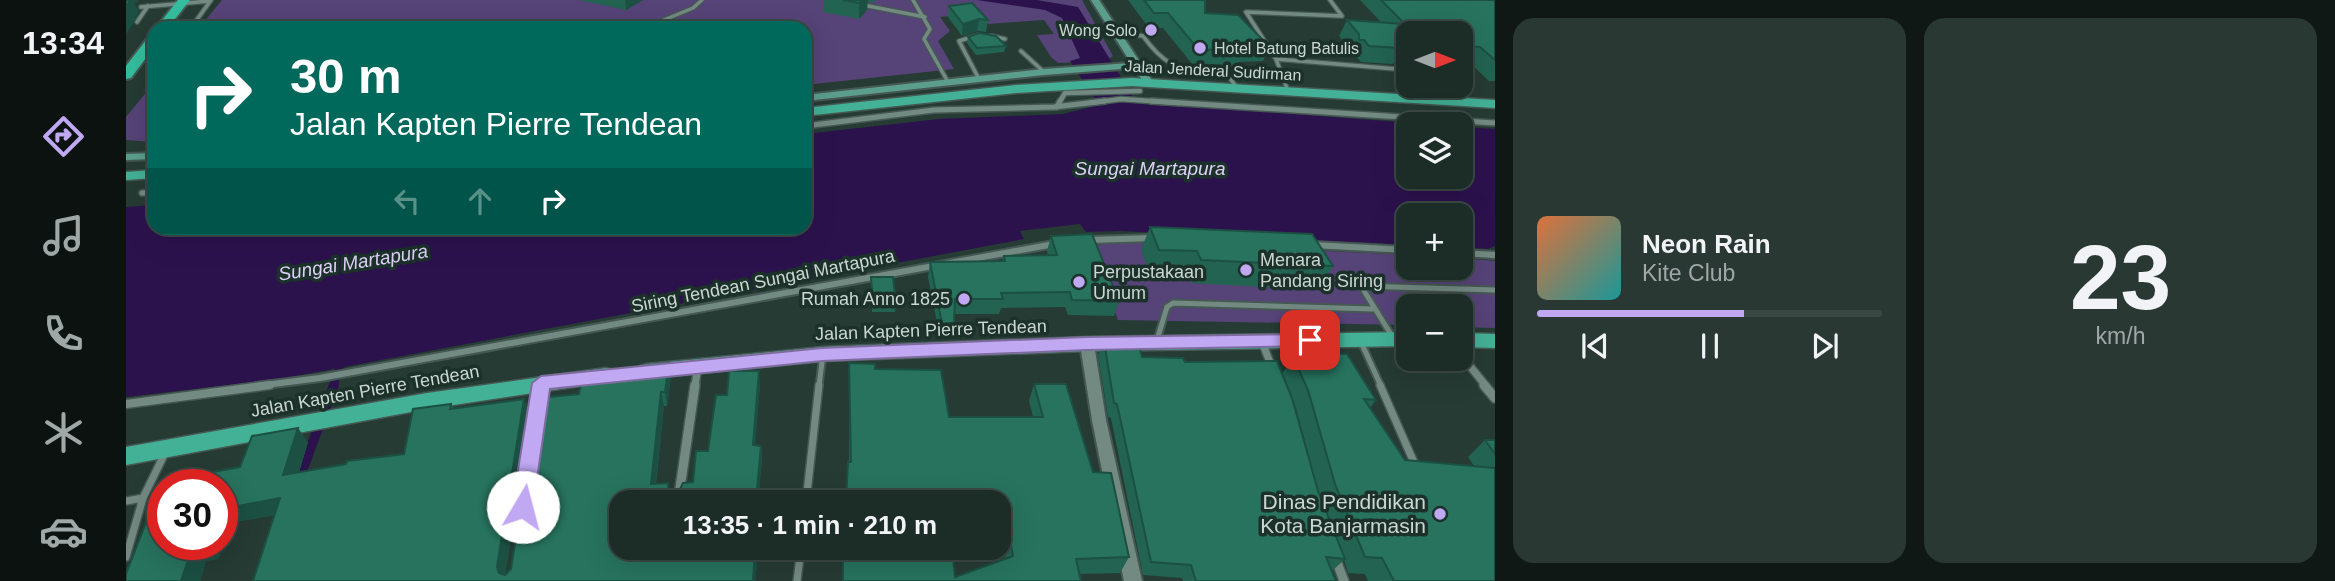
<!DOCTYPE html>
<html lang="en">
<head>
<meta charset="utf-8">
<style>
	:root { --surface:#1c2c27; --page:#293833; --text:#f1f3f6; --muted:#a0a7a7; --line:#3a4844; --accent:#c1a8f3 }
	body { margin:0; font-family:Arial,sans-serif; background:var(--page); color:var(--text); height:100vh; display:flex; flex-direction:column; font-size:26px; white-space:nowrap }
	* { box-sizing:border-box; margin:0 }
	p { font-size:23px; color:var(--muted) }
	.icon { flex:none; width:38px; height:38px; fill:none; stroke:currentColor; stroke-width:2; stroke-linecap:round; stroke-linejoin:round }
	.map { position:relative; flex:1; overflow:hidden }
	.details { display:flex; flex-direction:column; gap:18px; padding:18px; background:#0f1815; width:840px }
	.details>* { flex:none }
	.top-card { position:absolute; left:21px; top:21px; width:665px; height:214px; border-radius:21px; box-shadow:0 7px 28px #0002,0 0 0 2px var(--line); background:#00695c; color:#fff; overflow:hidden }
	.needle { width:46px; rotate:90deg }
	.controls { position:absolute; left:1270px; top:21px; display:grid; gap:14px }
	.controls a { display:grid; place-items:center; width:77px; height:77px; border-radius:14px; background:var(--surface); box-shadow:0 7px 28px #0002,0 0 0 2px var(--line); font-size:35px }
	.speed { position:absolute; left:21px; top:469px; display:flex; gap:14px; font-size:35px; font-weight:700; text-align:center }
	.speed>* { display:grid; place-content:center; width:91px; height:91px; border-radius:50%; background:var(--surface); box-shadow:0 7px 28px #0002,0 0 0 2px var(--line); line-height:1 }
	.speed .limit { border:10px solid #d22; background:#fff; color:#111 }
	.pin { position:absolute; display:grid; place-items:center; width:60px; height:60px; color:#fff; margin:-30px; border-radius:14px; box-shadow:0 4px 10px #0006 }
	.me { position:absolute; width:77px; margin:-38px; rotate:8deg; stroke-linejoin:round; filter:drop-shadow(0 0 5px #0008) }
	.turn { display:flex; align-items:center; gap:24px; height:147px; padding:0 28px; font-size:32px }
	.turn .icon { width:91px; height:91px; stroke-width:2.5 }
	.turn b { display:block; font-size:49px; line-height:60px }
	.lanes { display:flex; align-items:center; height:66px; padding:0 28px; background:#0003; justify-content:center; gap:35px; direction:ltr }
	.lanes .off { opacity:.35 }
	.details .tile { flex:1; display:flex; flex-direction:column; justify-content:center; gap:10px; min-width:0; padding:0 24px; border-radius:21px; background:var(--page) }
	.details .dial { align-items:center; gap:0 }
	.dial b { font-size:91px; line-height:1 }
	.song { display:flex; align-items:center; gap:21px }
	.cover { width:84px; height:84px; border-radius:10px; background:linear-gradient(135deg,hsl(20 70% 55%),hsl(180 70% 35%)) }
	.played { height:7px; border-radius:4px; background:linear-gradient(90deg,var(--accent) 60%,var(--line) 60%) }
	.keys { display:flex; justify-content:space-around; direction:ltr }
	.details .tiles { flex:1; display:grid; gap:18px; grid-template-columns:repeat(2,1fr) }
	.trip { position:absolute; left:483px; top:490px; width:402px; height:70px; border-radius:21px; background:var(--surface); box-shadow:0 7px 28px #0002,0 0 0 2px var(--line); font-weight:700; line-height:70px; text-align:center }
	main { display:flex; flex:1; min-height:0 }
	.tabs { display:flex; flex-direction:column; width:126px; justify-content:space-around; align-items:center; background:#0b1210; color:var(--muted) }
	.tabs .icon { width:49px; height:49px }
	.tabs .active { color:var(--accent) }
	.tabs b { font-size:32px; color:var(--text) }
	.map>svg:first-child { display:block }
	.green { fill:#564377 }
	.water { fill:#2c124d }
	.lines { fill:none; stroke-linecap:round; stroke-linejoin:round }
	.stream-far1 { stroke:#2c124d; stroke-width:8 }
	.stream { stroke:#2c124d; stroke-width:10 }
	.service-far2-casing { stroke:#465853; stroke-width:6 }
	.service-far1-casing { stroke:#465853; stroke-width:9 }
	.service-casing { stroke:#465853; stroke-width:10 }
	.pedestrian-far3-casing { stroke:#465853; stroke-width:7 }
	.pedestrian-far2-casing { stroke:#465853; stroke-width:8 }
	.pedestrian-far1-casing { stroke:#465853; stroke-width:10 }
	.pedestrian-casing { stroke:#465853; stroke-width:11 }
	.minor-far1-casing { stroke:#465853; stroke-width:10 }
	.minor-casing { stroke:#465853; stroke-width:12 }
	.tertiary-casing { stroke:#465853; stroke-width:4 }
	.secondary-casing { stroke:#465853; stroke-width:4 }
	.primary-casing { stroke:#465853; stroke-width:3 }
	.trunk-casing { stroke:#465853; stroke-width:4 }
	.service-far2 { stroke:#738a82; stroke-width:3.5 }
	.service-far1 { stroke:#738a82; stroke-width:5 }
	.service { stroke:#738a82; stroke-width:7 }
	.pedestrian-far3 { stroke:#738a82; stroke-width:4.5 }
	.pedestrian-far2 { stroke:#738a82; stroke-width:5 }
	.pedestrian-far1 { stroke:#738a82; stroke-width:6 }
	.pedestrian { stroke:#738a82; stroke-width:8 }
	.minor-far1 { stroke:#738a82; stroke-width:7 }
	.minor { stroke:#738a82; stroke-width:9 }
	.tertiary { fill:#738a82; fill-rule:evenodd }
	.secondary { fill:#5b9e8c; fill-rule:evenodd }
	.primary { fill:#43b196; fill-rule:evenodd }
	.trunk { fill:#33be9d; fill-rule:evenodd }
	.wall { fill:#226351; fill-rule:evenodd }
	.shaded-wall { fill:#1b5042 }
	.building { fill:#27735e; stroke:#1b5042; stroke-width:2 }
	.route { fill:#c1a8f3; stroke:#7d6d9e; stroke-width:2 }
	.poi-dot { fill:#c1a8f3; stroke:#1c312a; stroke-width:2.5 }
	.labels { text-anchor:middle; stroke-width:7; stroke-linejoin:round; paint-order:stroke }
	.far-poi-label { font-size:16px; fill:#cbd7d2; stroke:#1c312a; text-anchor:end }
	.far-street-label { font-size:16px; fill:#cbd7d2; stroke:#1c312a }
	.poi-label { font-size:18px; fill:#cbd7d2; stroke:#1c312a; text-anchor:start }
	.street-label { font-size:18px; fill:#cbd7d2; stroke:#1c312a }
	.water-label { font-size:19px; font-style:italic; fill:#dcd0f6; stroke:#1c312a }
	.near-poi-label { font-size:21px; fill:#cbd7d2; stroke:#1c312a; text-anchor:end }
</style>
</head>
<body>
<main>
<nav class="tabs">
<b>13:34</b>
<svg class="icon active" aria-label="directions" viewBox="0 0 24 24"><path d="M12 3l9 9-9 9-9-9zM9 14v-3h6M13 9l2 2-2 2"/></svg>
<svg class="icon" aria-label="music" viewBox="0 0 24 24"><path d="M9 18V5l10-2v13"/><circle cx="6" cy="18" r="3"/><circle cx="16" cy="16" r="3"/></svg>
<svg class="icon" aria-label="phone" viewBox="0 0 24 24"><path d="M5 4h4l2 5-3 2q2 4 5 5l2-3 5 2v4C11 20 4 13 5 4z"/></svg>
<svg class="icon" aria-label="climate" viewBox="0 0 24 24"><path d="M12 3v18M4 7l16 10M4 17L20 7"/></svg>
<svg class="icon" aria-label="car" viewBox="0 0 24 24"><path d="M5 17H2v-5l4-1 3-4h7l3 4 3 1v5h-3M9 17h6M6 11h13"/><circle cx="7" cy="17" r="2"/><circle cx="17" cy="17" r="2"/></svg>
</nav>
<div class="map">
<svg width="1369" height="581" viewBox="0 0 1369 581">
	<rect width="100%" height="100%" fill="#263b34"/>
	<g class="green">
		<path d="M96,0H956L987,56L979,61L932,63L925,57L911,35L928,34L918,20L862,24L851,13L814,17L824,31L812,41L828,69L679,85V28H73Z"/>
		<path d="M28,83V142L0,140V117Z"/>
		<path d="M997,241L1283,255V268H1335V258L1369,261V328L1335,327V306H1283V325L992,320L964,246Z"/>
	</g>
	<path class="water" d="M851,0H911L952,7L1010,102L1299,124H1283V177H1335V127L1369,129V246L1362,249L1335,247V215H1283V245L994,231L960,232L954,224L894,231L898,239L154,379L0,397V207L28,205V228H679V134L813,119L937,114L973,105L944,61L954,58L936,18L919,10Z"/>
	<g class="lines">
		<path class="stream-far1" d="M207,386L217,359"/>
		<path class="stream" d="M172,482L208,385"/>
		<defs>
			<g id="service-far2">
				<path d="M787,0L804,29L798,39L822,82"/>
				<path d="M737,5L799,17"/>
				<path d="M15,7L84,1"/>
				<path d="M11,22L22,6"/>
				<path d="M528,24L567,8L576,0"/>
				<path d="M65,28L85,0"/>
				<path d="M988,32L1017,36C1046,76 1058,65 1101,74L1111,88"/>
				<path d="M852,35L833,41L853,79"/>
				<path d="M865,36L879,39"/>
				<path d="M895,51L918,72"/>
				<path d="M1150,59L1283,70"/>
				<path d="M1319,86L1334,102"/>
				<path d="M1162,91L1150,59L1120,12L1216,16L1204,0"/>
			</g>
			<g id="service-far1">
				<path d="M1266,336L1235,286L1369,290"/>
				<path d="M1031,340L1041,307L1047,303L1247,309"/>
				<path d="M1235,342L1255,386"/>
				<path d="M693,386L697,354"/>
			</g>
			<g id="service">
				<path d="M1254,385L1290,467"/>
				<path d="M0,501L17,498L39,453"/>
				<path d="M680,502L693,385"/>
				<path d="M0,557L17,498"/>
				<path d="M671,581L675,548"/>
			</g>
			<g id="pedestrian-far3">
				<path d="M933,103L939,93L1014,91"/>
				<path d="M964,103L995,99L1053,103"/>
			</g>
			<g id="pedestrian-far2">
				<path d="M1025,101L1369,123"/>
				<path d="M931,107L934,101"/>
				<path d="M679,126L808,110L928,107L979,101"/>
				<path d="M16,193L28,192"/>
			</g>
			<g id="pedestrian-far1">
				<path d="M963,240L1026,238"/>
				<path d="M1187,245L1283,250"/>
				<path d="M1335,253L1369,255"/>
				<path d="M131,386L194,378L928,244"/>
			</g>
			<path id="pedestrian" d="M0,404L144,385"/>
			<g id="minor-far1">
				<path d="M1136,342L1147,370"/>
				<path d="M1335,355L1360,386"/>
				<path d="M569,386L572,366"/>
			</g>
			<g id="minor">
				<path d="M1358,385L1369,398"/>
				<path d="M552,502L569,385"/>
				<path d="M1209,557L1218,581"/>
			</g>
			<path id="tertiary" d="M961,339L966,341L968,344L980,420L1016,581H998L966,420L954,344L956,341Z"/>
			<g id="secondary">
				<path d="M965,0H973L1027,82L1025,84H1019L1008,68L918,75L679,101V95L918,69L1005,63Z"/>
				<path d="M28,153V159L0,160V154Z"/>
			</g>
			<g id="primary">
				<path d="M1006,78L1369,100V108L1006,86L890,93L679,116V108L890,85Z"/>
				<path d="M28,170V178L0,180V172Z"/>
				<path d="M1283,332V346L961,351L697,361L521,378L514,376L511,371L514,366L521,364L697,347L961,337Z"/>
				<path d="M1335,333L1369,334V348L1335,347Z"/>
				<path d="M480,368L487,370L490,375L487,380L480,382L301,409L0,465V447L301,393Z"/>
			</g>
			<g id="trunk">
				<path d="M52,0H64L42,28H30Z"/>
				<path d="M28,34V47L5,78L0,79V66L24,35Z"/>
			</g>
		</defs>
		<use href="#service-far2" class="service-far2-casing"/>
		<use href="#service-far1" class="service-far1-casing"/>
		<use href="#service" class="service-casing"/>
		<use href="#pedestrian-far3" class="pedestrian-far3-casing"/>
		<use href="#pedestrian-far2" class="pedestrian-far2-casing"/>
		<use href="#pedestrian-far1" class="pedestrian-far1-casing"/>
		<use href="#pedestrian" class="pedestrian-casing"/>
		<use href="#minor-far1" class="minor-far1-casing"/>
		<use href="#minor" class="minor-casing"/>
		<use href="#tertiary" class="tertiary-casing"/>
		<use href="#secondary" class="secondary-casing"/>
		<use href="#primary" class="primary-casing"/>
		<use href="#trunk" class="trunk-casing"/>
		<use href="#service-far2" class="service-far2"/>
		<use href="#service-far1" class="service-far1"/>
		<use href="#service" class="service"/>
		<use href="#pedestrian-far3" class="pedestrian-far3"/>
		<use href="#pedestrian-far2" class="pedestrian-far2"/>
		<use href="#pedestrian-far1" class="pedestrian-far1"/>
		<use href="#pedestrian" class="pedestrian"/>
		<use href="#minor-far1" class="minor-far1"/>
		<use href="#minor" class="minor"/>
		<use href="#tertiary" class="tertiary"/>
		<use href="#secondary" class="secondary"/>
		<use href="#primary" class="primary"/>
		<use href="#trunk" class="trunk"/>
	</g>
	<g class="wall">
		<path d="M453,0H517L500,10Z"/>
		<path d="M697,0H749L748,3L741,1V10L733,19L697,12Z"/>
		<path d="M1002,0H1079V13L1143,46L1137,61L1113,62L1111,67L1067,65L1037,28H1023Z"/>
		<path d="M1234,0H1369V81H1363L1344,63L1335,62V33H1283V59L1270,58L1267,64L1235,62L1230,56H1225V50L1213,36L1221,20L1255,22Z"/>
		<path d="M823,6L862,20L860,32L851,31L836,36L822,17Z"/>
		<path d="M842,37L880,46L878,52L850,55L841,43Z"/>
		<path d="M1024,227L1207,266L1192,290L1065,283L1061,275L1024,273L1015,250Z"/>
		<path d="M925,236L993,301L988,316L942,315L939,307L875,308L873,314H828L825,338H814L802,277L804,262L876,261L878,256H922L921,251Z"/>
		<path d="M745,277L770,305L769,312H746Z"/>
		<path d="M978,341L1016,357L1156,374L1167,357L1180,358L1183,353L1250,400L1244,408L1279,460L1348,466L1342,457L1359,440H1369V581H1242L1239,574L1222,573L1218,560L1206,571L1210,581H1057L1056,578L1017,575L985,418L982,417L972,355ZM1166,400L1170,408L1190,483Z"/>
		<path d="M723,363L749,369L823,417H907L903,401L908,384L967,472L1003,557L994,573L954,574L955,581H716L717,548L829,577L879,559L874,535H873V502H720L723,462Z"/>
		<path d="M545,377L541,406H538L530,484L551,495L567,482L582,451L601,395L634,385L629,445L635,446L636,459L632,502H495V548H622V550H629L631,564L629,581H127L148,515L104,523L92,559L80,561L74,581H0L114,467L182,442L173,472L278,454L325,404L328,408L404,414L379,575L385,569L453,394Z"/>
	</g>
	<g class="shaded-wall">
		<path d="M0,0H13L9,4L13,11L7,24L0,34Z"/>
		<path d="M499,0H517L500,10Z"/>
		<path d="M736,0H742L741,10L733,19V3Z"/>
		<path d="M853,19L851,31L836,36L837,24Z"/>
		<path d="M543,363L545,377L541,406L539,392Z"/>
		<path d="M633,371L634,385L628,459L627,445Z"/>
		<path d="M535,392L538,406L528,498L525,484Z"/>
		<path d="M398,399L404,414L378,580L373,573L371,567Z"/>
		<path d="M172,428L182,442L168,489L157,475Z"/>
		<path d="M635,446L636,459L632,502H630Z"/>
		<path d="M154,498L166,512L104,523L92,559L80,561L74,581H55L66,548L78,544H96V509Z"/>
		<path d="M629,550L631,564L629,581H627Z"/>
	</g>
	<g class="building">
		<path d="M0,0H4L0,8Z"/>
		<path d="M717,0H736L733,3Z"/>
		<path d="M1018,0H1079V13L1112,15L1143,46H1112L1117,52L1072,49L1042,13H1028Z"/>
		<path d="M1255,0H1369V60L1354,47L1335,46V33H1283V43L1270,42L1276,48L1243,46L1238,40H1233V34L1221,20L1279,24Z"/>
		<path d="M846,3L862,20L853,19L837,24L823,6Z"/>
		<path d="M853,33L870,36L880,46L851,48L842,37Z"/>
		<path d="M1024,227L1186,234L1207,266L1075,260L1071,251L1033,250Z"/>
		<path d="M966,234L993,301L946,300L944,292L875,293L877,299H829L828,323L816,324L804,262L879,261L878,256L931,255L925,236Z"/>
		<path d="M745,277H767L770,305H747Z"/>
		<path d="M978,341L1013,345L1016,357L1057,358L1059,362L1151,361L1166,398L1192,491L1219,559L1200,557L1210,581H1070L1065,565L1025,562L991,404L988,403Z"/>
		<path d="M1183,353L1221,354L1250,400L1238,399L1279,460L1369,468V581H1268L1256,558L1239,557L1209,484L1182,390L1167,357L1186,358Z"/>
		<path d="M543,363L539,392H535L525,484L542,483L543,492L551,495L557,483L567,482L570,451H582L590,395H601L603,371H633L627,445L635,446L630,500L623,499V502H495V548H620V550H629L627,581H127L154,498L96,509V485H37V544H78L77,545L66,548L55,581H0V574L36,481L114,467L126,436L172,428L157,475L220,464L221,461L278,454L287,409L325,404L324,409L398,399L371,567L373,573L379,575L385,569L412,398L453,394L457,373Z"/>
		<path d="M723,363L749,364V369L815,370L823,417H917L908,384H940L967,472L985,473L1003,557L950,559L955,581H717V548H826L829,577L887,556L880,519H873V502H861L859,496H821L822,502H720L722,462H725Z"/>
		<path d="M1359,440H1369V454Z"/>
	</g>
	<path class="route" d="M1184,334L1193,340L1184,346L961,350L696,361L424,389L407,507L404,513L397,516L389,513L386,507L406,383L415,376L696,348L961,337Z"/>
	<g class="poi-dot">
		<circle cx="1025" cy="30" r="7"/>
		<circle cx="1074" cy="48" r="7"/>
		<circle cx="1120" cy="270" r="7"/>
		<circle cx="953" cy="282" r="7"/>
		<circle cx="838" cy="299" r="7"/>
		<circle cx="1314" cy="514" r="7"/>
	</g>
	<g class="labels">
		<g class="far-poi-label">
			<text x="1011" y="36">Wong Solo</text>
			<text x="1088" y="54" text-anchor="start">Hotel Batung Batulis</text>
		</g>
		<g class="far-street-label">
			<text transform="translate(1087 70) rotate(3)" y="6">Jalan Jenderal Sudirman</text>
		</g>
		<g class="poi-label">
			<text x="1134" y="266">Menara<tspan x="1134" dy="21">Pandang Siring</tspan></text>
			<text x="967" y="278">Perpustakaan<tspan x="967" dy="21">Umum</tspan></text>
			<text x="824" y="305" text-anchor="end">Rumah Anno 1825</text>
		</g>
		<g class="street-label">
			<text transform="translate(637 281) rotate(-11)" y="6">Siring Tendean Sungai Martapura</text>
			<text transform="translate(805 330) rotate(-2)" y="6">Jalan Kapten Pierre Tendean</text>
			<text transform="translate(239 391) rotate(-10)" y="6">Jalan Kapten Pierre Tendean</text>
		</g>
		<g class="water-label">
			<text x="1024" y="175">Sungai Martapura</text>
			<text transform="translate(227 262) rotate(-9)" y="7">Sungai Martapura</text>
		</g>
		<g class="near-poi-label">
			<text x="1300" y="509">Dinas Pendidikan<tspan x="1300" dy="24">Kota Banjarmasin</tspan></text>
		</g>
	</g>
</svg>
<div class="controls">
<a><svg class="needle" viewBox="-14 -14 28 28"><path d="M0-13l5 13h-10z" fill="#e53935"/><path d="M0 13l5-13h-10z" fill="#a0a7a7"/></svg></a>
<a><svg class="icon" aria-label="layers" viewBox="0 0 24 24"><path d="M12 4l9 5-9 5-9-5zM3 14l9 5 9-5"/></svg></a>
<a>+</a>
<a>−</a>
</div>
<div class="speed"><div class="limit">30</div></div>
<div class="pin" style="left:1184px;top:340px;background:#d93025"><svg class="icon" aria-label="arrive" viewBox="0 0 24 24"><path d="M6 21V4h12l-3 4 3 4H6"/></svg></div>
<svg class="me" style="left:397px;top:507px" viewBox="-20 -20 40 40"><circle r="19" fill="#fff"/><path d="M0-13L10 11 0 6-10 11z" fill="#c1a8f3"/></svg>
<div class="trip">13:35 · 1 min · 210 m</div>
<div class="top-card">
<div class="turn"><svg class="icon" aria-label="right" viewBox="0 0 24 24"><path d="M7 20v-9h11M14 6l5 5-5 5"/></svg><div><b>30 m</b>Jalan Kapten Pierre Tendean</div></div>
<div class="lanes"><svg class="icon off" aria-label="left" viewBox="0 0 24 24"><path d="M17 20v-9H6M10 6l-5 5 5 5"/></svg><svg class="icon off" aria-label="ahead" viewBox="0 0 24 24"><path d="M12 20V5M6 11l6-6 6 6"/></svg><svg class="icon" aria-label="right" viewBox="0 0 24 24"><path d="M7 20v-9h11M14 6l5 5-5 5"/></svg></div>
</div>
</div>
<section class="details">
<div class="tiles">
<div class="tile">
<div class="song"><i class="cover"></i><div><b>Neon Rain</b><p>Kite Club</p></div></div>
<div class="played"></div>
<div class="keys"><svg class="icon" aria-label="previous" viewBox="0 0 24 24"><path d="M18 5L8 12l10 7zM5 5v14"/></svg><svg class="icon" aria-label="pause" viewBox="0 0 24 24"><path d="M8 5v14M16 5v14"/></svg><svg class="icon" aria-label="next" viewBox="0 0 24 24"><path d="M6 5l10 7-10 7zM19 5v14"/></svg></div>
</div>
<div class="tile dial"><b>23</b><p>km/h</p></div>
</div>
</section>
</main>
</body>
</html>
